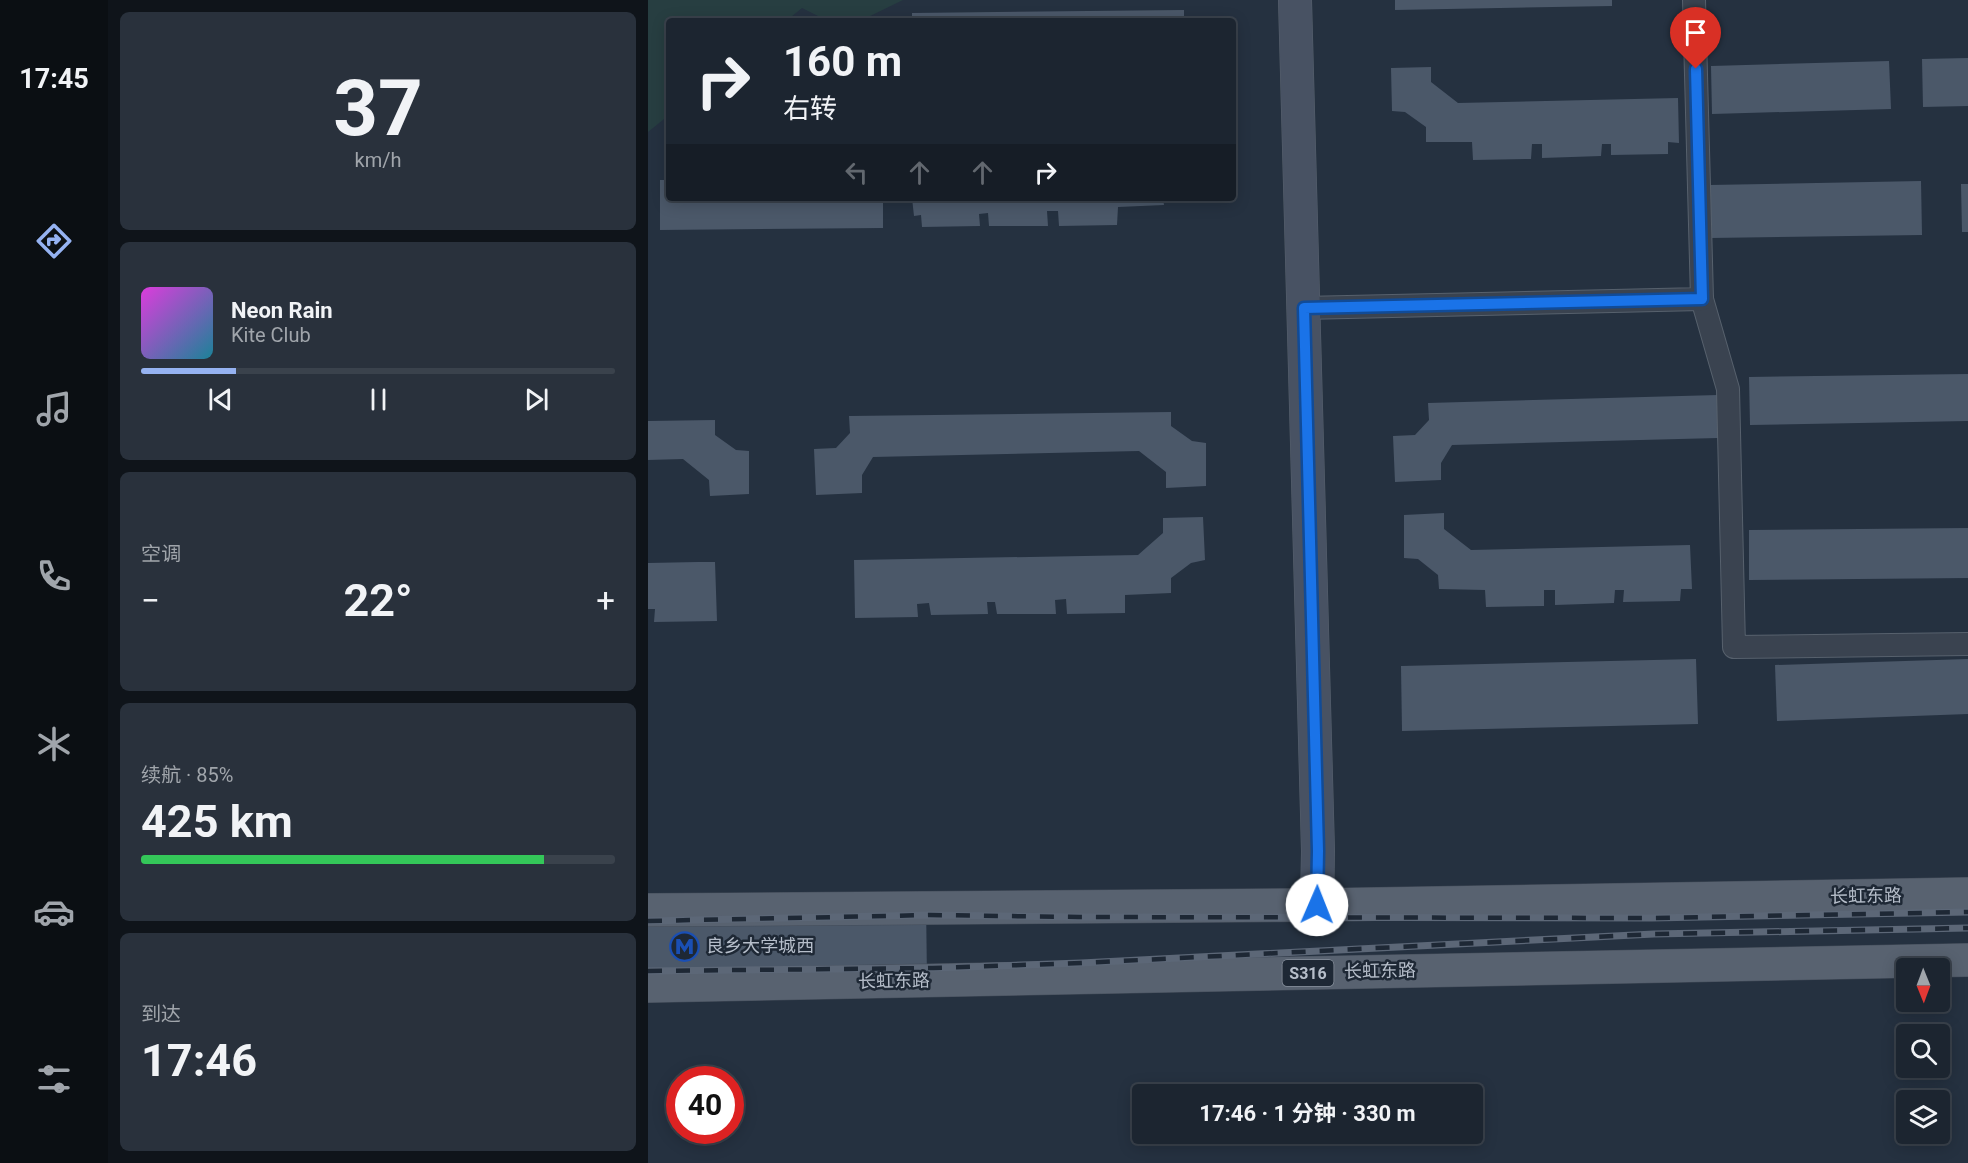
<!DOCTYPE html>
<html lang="zh">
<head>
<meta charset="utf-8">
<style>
	:root { --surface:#1c2530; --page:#29313c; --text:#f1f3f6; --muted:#a0a5ab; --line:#3a424c; --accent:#95b2f1 }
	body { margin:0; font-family:Roboto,"Noto Sans SC",sans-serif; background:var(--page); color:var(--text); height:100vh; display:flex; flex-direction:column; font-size:22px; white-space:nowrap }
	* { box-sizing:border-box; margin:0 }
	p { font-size:20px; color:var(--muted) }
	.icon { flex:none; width:33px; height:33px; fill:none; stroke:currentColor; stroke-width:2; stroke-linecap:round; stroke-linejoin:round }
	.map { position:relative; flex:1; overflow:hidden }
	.details { display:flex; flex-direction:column; gap:12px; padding:12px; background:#0f141a; width:540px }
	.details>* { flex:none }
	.guide { position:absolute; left:18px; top:18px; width:570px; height:183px; border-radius:6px; box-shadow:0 3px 15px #0003,0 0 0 2px var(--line); background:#1c2530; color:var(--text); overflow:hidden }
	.needle { width:39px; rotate:179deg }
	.fabs { position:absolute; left:1248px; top:958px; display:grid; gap:12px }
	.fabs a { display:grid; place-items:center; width:54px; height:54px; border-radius:6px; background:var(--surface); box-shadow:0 3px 15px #0003,0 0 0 2px var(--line); font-size:30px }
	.speed { position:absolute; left:18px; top:1066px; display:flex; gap:12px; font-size:30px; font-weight:700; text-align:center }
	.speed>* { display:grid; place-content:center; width:78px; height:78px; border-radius:50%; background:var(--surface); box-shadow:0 3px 15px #0003,0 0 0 2px var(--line); line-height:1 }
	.speed .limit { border:9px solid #d22; background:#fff; color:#111 }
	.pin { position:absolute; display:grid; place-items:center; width:51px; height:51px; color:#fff; margin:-62px -26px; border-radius:50% 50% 50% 0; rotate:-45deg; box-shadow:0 0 6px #0007 }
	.pin .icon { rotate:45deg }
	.me { position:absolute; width:66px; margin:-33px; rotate:1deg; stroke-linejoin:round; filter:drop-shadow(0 0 4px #0008) }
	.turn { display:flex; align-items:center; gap:21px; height:126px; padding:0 18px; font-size:27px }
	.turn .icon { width:78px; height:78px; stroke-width:2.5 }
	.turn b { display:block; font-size:42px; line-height:51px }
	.lanes { display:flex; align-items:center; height:57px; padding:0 18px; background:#0003; justify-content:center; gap:30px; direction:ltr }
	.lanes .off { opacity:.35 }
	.big { font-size:45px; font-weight:700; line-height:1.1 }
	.details .widget { flex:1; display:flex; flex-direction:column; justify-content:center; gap:9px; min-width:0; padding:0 21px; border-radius:9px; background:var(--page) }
	.details .dial { align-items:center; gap:0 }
	.dial b { font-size:78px; line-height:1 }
	.song { display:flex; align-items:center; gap:18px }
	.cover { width:72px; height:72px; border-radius:9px; background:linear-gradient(135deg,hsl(300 70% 55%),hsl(190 70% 35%)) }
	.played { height:6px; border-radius:3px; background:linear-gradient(90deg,var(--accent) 20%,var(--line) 20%) }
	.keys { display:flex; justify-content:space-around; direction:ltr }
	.heat { display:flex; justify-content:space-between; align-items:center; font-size:33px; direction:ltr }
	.charge { height:9px; border-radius:4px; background:linear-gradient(90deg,#34c759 85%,var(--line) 0) }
	.trip { position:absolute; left:484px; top:1084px; width:351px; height:60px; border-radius:6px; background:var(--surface); box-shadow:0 3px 15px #0003,0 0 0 2px var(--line); font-weight:700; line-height:60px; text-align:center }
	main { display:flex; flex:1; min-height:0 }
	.menu { display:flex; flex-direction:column; width:108px; justify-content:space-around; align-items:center; background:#0b0f13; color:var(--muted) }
	.menu .icon { width:42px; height:42px }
	.menu .active { color:var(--accent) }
	.menu b { font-size:27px; color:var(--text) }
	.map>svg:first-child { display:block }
	.green { fill:#273e41 }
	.building { fill:#4b5869 }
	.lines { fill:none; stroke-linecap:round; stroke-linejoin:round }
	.street-casing { stroke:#57616d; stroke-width:24 }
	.secondary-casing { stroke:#57616d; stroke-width:34 }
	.primary-casing { stroke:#434c59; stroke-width:34 }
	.street { stroke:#3a4350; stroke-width:22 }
	.secondary { stroke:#485263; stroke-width:33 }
	.primary { stroke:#586270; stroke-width:33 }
	.rail-casing { stroke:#5c6777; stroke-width:7 }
	.rail { stroke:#1e2835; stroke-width:4.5; stroke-dasharray:14; stroke-linecap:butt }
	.route-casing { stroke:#114b97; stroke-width:15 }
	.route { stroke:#1a73e8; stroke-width:10 }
	.labels { text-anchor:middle; stroke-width:5; stroke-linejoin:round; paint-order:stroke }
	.shield { fill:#1e2835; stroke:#88919d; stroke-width:1.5 }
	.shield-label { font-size:16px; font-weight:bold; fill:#b6beca }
	.street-label { font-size:18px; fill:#b6beca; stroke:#1e2835 }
	.poi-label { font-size:18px; fill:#b6beca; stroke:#1e2835; text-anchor:start }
</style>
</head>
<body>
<main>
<nav class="menu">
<b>17:45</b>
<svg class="icon active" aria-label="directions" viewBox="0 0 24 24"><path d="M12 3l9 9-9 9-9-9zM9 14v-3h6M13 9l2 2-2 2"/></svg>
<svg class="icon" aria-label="music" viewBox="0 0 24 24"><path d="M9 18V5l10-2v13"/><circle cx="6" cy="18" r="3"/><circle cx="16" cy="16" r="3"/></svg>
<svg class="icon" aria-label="phone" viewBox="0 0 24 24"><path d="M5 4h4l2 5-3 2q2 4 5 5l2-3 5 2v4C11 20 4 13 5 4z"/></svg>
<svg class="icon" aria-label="climate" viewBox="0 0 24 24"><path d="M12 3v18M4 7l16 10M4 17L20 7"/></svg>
<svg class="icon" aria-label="car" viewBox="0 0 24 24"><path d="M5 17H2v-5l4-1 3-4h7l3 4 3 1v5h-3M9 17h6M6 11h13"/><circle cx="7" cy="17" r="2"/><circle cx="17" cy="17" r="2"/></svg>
<svg class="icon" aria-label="filters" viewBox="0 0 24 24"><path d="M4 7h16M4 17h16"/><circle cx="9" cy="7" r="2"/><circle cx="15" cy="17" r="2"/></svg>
</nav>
<section class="details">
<div class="widget dial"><b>37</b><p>km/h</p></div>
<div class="widget">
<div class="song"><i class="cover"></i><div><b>Neon Rain</b><p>Kite Club</p></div></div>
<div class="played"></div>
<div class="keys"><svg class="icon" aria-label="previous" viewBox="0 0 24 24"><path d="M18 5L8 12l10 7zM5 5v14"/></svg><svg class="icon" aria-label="pause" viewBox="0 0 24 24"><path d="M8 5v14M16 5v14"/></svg><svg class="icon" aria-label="next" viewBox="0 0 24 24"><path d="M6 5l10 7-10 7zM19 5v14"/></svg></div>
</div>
<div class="widget"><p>空调</p>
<div class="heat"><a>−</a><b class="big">22°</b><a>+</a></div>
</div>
<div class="widget"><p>续航 · 85%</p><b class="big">425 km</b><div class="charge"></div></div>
<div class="widget"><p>到达</p><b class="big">17:46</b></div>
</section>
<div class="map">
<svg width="1320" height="1163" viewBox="0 0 1320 1163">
	<rect width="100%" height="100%" fill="#253140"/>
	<path class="green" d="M0,0H255L216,19L172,17L154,8L138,21H21V115L0,132Z"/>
	<g class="building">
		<path d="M747,0H964V6L747,10Z"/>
		<path d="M536,10V21H264V13Z"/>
		<path d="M1320,58V106L1275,107L1274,59Z"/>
		<path d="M1241,61L1243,109L1064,114L1063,66Z"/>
		<path d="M783,67V82L810,103L1030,98L1031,143L1020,142V154L963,155V144H954L953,156L894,158V144H884L883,159L825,160L824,142H778V127L757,112L744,111L743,68Z"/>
		<path d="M12,180H21V198H235V228L12,230Z"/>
		<path d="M1273,181L1274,235L1062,238L1061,185Z"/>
		<path d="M1313,184H1320V232H1314Z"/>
		<path d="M264,198H515L516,205L470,207L469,225L411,226L410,211H399L400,226H341L340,213L331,214L332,226L274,227L273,215L266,216Z"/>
		<path d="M1320,374V421L1102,425L1101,377Z"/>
		<path d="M1070,395V438L804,445L793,463V480L747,482L745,436L767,435L781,420L780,403Z"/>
		<path d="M523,412V426L544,441L558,443V486L518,488V472L491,451L225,457L214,475V493L168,495L166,449L188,448L202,433L201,416Z"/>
		<path d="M67,420V435L88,450L101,451V494L62,496L61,480L35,459L0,460V421Z"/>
		<path d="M796,513V529L823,550L1042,545L1044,589H1033L1032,601L975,602L976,590H967L966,603L907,605V590H896V606L838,607L837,590L791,589L790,575L770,559L756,558V515Z"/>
		<path d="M555,517L557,560L543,563L523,578V593L477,595V613L419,614L418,599L407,600L408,614H349L347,602H339L340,614L283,615L281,603L269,604L270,617L207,618L206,560L490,555L515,533V518Z"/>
		<path d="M1320,528V578L1101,580V530Z"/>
		<path d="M50,562H67L69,621L6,622L7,609H0V563Z"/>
		<path d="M1048,659L1050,724L754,731L753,666Z"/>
		<path d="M1320,659V714L1129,721L1127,665Z"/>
		<path d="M278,902L279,980L0,985V907Z"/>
	</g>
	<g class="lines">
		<defs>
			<g id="street">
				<path d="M1054,299L1080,389L1086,647L1320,644"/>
				<path d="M655,308L1054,299L1046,0"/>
			</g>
			<path id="secondary" d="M647,0L670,851L669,905"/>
			<g id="primary">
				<path d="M0,910L669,905L1320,894"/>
				<path d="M0,986L1320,960"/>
			</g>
		</defs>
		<use href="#street" class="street-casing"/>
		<use href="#secondary" class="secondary-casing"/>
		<use href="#primary" class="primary-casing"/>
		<use href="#street" class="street"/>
		<use href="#secondary" class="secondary"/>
		<use href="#primary" class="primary"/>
		<defs>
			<g id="rail">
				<path d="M0,921L282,915L431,917L1004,918L1320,912"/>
				<path d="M0,971L285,968L433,963L1006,934L1320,928"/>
			</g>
		</defs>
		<use href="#rail" class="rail-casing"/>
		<use href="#rail" class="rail"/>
	</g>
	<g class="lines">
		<defs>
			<path id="route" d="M669,905L670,851L656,308L1054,299L1048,69"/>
		</defs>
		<use href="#route" class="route-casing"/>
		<use href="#route" class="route"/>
	</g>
	<defs>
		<symbol id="metro-ring" viewBox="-11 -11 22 22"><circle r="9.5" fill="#1e2835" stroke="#1a4fb4" stroke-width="1.5"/><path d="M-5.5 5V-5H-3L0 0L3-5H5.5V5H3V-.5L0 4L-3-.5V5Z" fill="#1a4fb4"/></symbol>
	</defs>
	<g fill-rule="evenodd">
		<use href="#metro-ring" x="20" y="930" width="33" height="33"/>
	</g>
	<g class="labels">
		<rect class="shield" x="634.5" y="960" width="51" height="26" rx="4.5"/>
		<g class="shield-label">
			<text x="660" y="979">S316</text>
		</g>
		<g class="street-label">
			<text transform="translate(1218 896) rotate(-1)" y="6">长虹东路</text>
			<text transform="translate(732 971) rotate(-1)" y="6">长虹东路</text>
			<text transform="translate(246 981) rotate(-1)" y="6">长虹东路</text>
		</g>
		<g class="poi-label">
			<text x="58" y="952">良乡大学城西</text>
		</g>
	</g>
</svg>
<div class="fabs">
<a><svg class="needle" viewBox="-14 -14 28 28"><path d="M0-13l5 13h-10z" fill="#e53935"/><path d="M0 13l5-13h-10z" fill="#a0a5ab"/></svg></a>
<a><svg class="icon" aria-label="search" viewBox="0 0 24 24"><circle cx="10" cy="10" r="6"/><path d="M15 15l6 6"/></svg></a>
<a><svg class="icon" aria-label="layers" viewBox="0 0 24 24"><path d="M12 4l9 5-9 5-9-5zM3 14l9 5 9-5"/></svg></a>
</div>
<div class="speed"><div class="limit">40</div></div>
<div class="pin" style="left:1048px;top:69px;background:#d93025"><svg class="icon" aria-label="arrive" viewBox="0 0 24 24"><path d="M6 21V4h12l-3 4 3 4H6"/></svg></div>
<svg class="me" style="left:669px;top:905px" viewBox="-20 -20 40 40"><circle r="19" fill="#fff"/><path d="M0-13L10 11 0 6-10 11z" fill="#1a73e8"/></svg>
<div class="trip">17:46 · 1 分钟 · 330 m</div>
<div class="guide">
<div class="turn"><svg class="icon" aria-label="right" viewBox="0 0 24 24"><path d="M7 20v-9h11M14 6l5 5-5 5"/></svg><div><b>160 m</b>右转</div></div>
<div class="lanes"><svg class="icon off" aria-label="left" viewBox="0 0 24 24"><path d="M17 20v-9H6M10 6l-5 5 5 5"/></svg><svg class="icon off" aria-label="ahead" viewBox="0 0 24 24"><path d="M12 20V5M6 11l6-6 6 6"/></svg><svg class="icon off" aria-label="ahead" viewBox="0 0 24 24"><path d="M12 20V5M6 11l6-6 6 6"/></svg><svg class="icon" aria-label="right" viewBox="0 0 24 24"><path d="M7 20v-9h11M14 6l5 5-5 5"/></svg></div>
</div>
</div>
</main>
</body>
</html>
